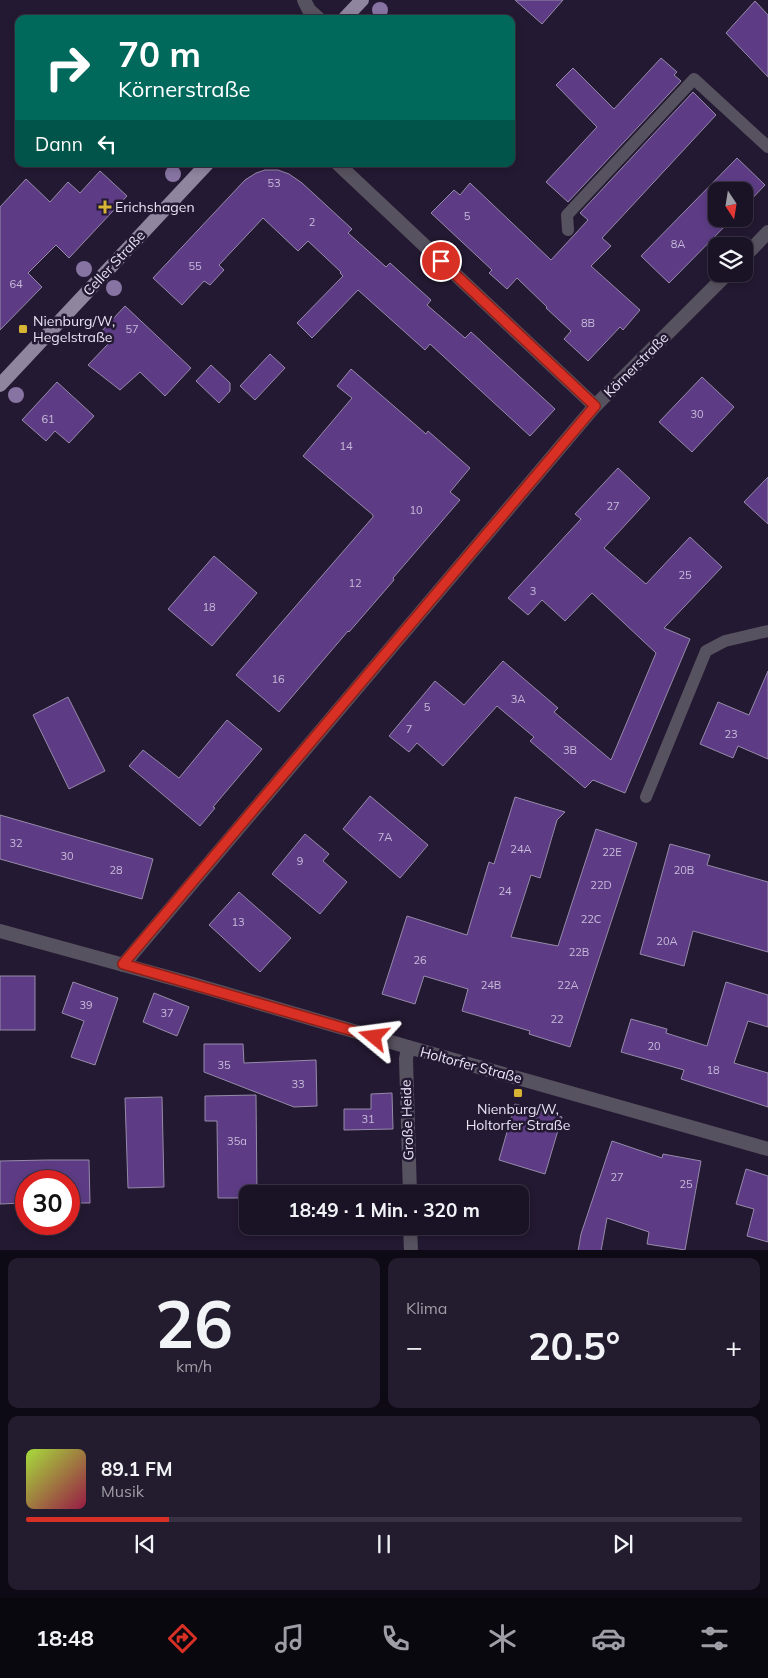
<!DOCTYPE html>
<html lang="de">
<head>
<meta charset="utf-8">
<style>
	:root { --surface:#1a1326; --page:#231c2e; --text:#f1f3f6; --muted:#9f9ea7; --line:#383243; --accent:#d93025 }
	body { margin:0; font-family:Mulish,sans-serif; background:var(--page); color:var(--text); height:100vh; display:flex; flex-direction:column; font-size:19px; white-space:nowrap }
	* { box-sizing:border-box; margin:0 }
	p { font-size:16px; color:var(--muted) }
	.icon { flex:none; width:28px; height:28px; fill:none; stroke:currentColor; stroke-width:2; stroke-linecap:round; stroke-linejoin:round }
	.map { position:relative; height:1250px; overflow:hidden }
	.drawer { display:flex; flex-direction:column; gap:8px; padding:8px; background:#0e0a15; flex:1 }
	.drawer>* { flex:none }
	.guide { position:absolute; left:15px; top:15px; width:500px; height:152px; border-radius:10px; box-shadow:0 2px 8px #0003,0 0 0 1px var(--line); background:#00695c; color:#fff; overflow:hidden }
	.needle { width:32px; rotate:168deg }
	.buttons { position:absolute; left:708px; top:182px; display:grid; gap:10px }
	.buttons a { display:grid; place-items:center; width:45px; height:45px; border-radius:10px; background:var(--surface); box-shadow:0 2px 8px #0003,0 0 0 1px var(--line); font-size:25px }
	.speed { position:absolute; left:15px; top:1170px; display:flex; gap:10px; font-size:25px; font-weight:700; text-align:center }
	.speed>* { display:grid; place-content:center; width:65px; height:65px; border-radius:50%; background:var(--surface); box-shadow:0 2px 8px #0003,0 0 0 1px var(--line); line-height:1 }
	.speed .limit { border:8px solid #d22; background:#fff; color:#111 }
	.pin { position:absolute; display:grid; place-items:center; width:42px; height:42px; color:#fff; margin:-21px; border:2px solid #fff; border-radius:50%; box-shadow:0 1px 5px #0007 }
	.me { position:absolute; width:55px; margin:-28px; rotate:286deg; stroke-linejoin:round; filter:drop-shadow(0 0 4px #0008) }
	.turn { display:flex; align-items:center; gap:18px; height:105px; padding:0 20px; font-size:22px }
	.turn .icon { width:65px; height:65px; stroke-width:2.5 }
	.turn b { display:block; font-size:35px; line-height:42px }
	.then { display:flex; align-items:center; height:48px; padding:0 20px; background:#0003; gap:10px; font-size:19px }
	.big { font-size:38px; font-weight:700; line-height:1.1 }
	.drawer .card { flex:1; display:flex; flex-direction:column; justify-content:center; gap:8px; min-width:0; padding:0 18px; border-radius:10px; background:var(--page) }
	.drawer .dial { align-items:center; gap:0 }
	.dial b { font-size:65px; line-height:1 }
	.song { display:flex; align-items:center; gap:15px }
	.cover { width:60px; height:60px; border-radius:8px; background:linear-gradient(135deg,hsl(80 70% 55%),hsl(340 70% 35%)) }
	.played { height:5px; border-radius:2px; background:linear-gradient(90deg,var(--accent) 20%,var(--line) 20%) }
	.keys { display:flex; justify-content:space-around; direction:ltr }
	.heat { display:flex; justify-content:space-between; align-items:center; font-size:28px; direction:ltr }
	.drawer .tiles { flex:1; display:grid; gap:8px; grid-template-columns:1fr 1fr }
	.card:last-child { grid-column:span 2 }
	.trip { position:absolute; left:239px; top:1185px; width:290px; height:50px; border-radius:10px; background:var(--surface); box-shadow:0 2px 8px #0003,0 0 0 1px var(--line); font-weight:700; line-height:50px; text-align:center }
	.menu { display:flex; height:80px; justify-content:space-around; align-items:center; background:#0a080f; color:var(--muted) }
	.menu .icon { width:35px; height:35px }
	.menu .current { color:var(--accent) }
	.menu b { font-size:22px; color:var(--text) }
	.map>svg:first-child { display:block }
	.building { fill:#5d3c85; stroke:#968aa9 }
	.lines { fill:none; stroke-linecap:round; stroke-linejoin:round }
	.service { stroke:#57525f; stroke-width:12 }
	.minor { stroke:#57525f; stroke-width:14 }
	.primary { stroke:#8f859f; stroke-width:14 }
	.tree { fill:#8774a2 }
	.route-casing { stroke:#8d1f18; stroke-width:12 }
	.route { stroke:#d93025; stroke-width:9 }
	.poi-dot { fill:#d8b434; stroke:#231932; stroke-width:2 }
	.labels { text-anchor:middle; stroke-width:5; stroke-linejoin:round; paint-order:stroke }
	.number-label { font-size:11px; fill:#c7bad9 }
	.poi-label { font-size:14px; fill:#eae4f5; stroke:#231932; text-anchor:start }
	.street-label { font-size:14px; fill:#eae4f5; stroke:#231932 }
</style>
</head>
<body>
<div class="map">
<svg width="768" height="1251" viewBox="0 0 768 1251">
	<rect width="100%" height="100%" fill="#231932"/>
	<g class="building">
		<path d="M515,0H563L542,24Z"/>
		<path d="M755,1L768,15V77L726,33Z"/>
		<path d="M661,58L677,72L674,75L681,81L568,202L546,182L597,127L556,85L573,68L614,109Z"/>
		<path d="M693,92L716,115L602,238L611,246L591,266L640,310L623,330L620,327L588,361L564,339L571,331L546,308L547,307L517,278L507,289L489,273L492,270L431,213L454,190L460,195L470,183L551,260L588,220L580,213Z"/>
		<path d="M737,158L765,185L744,207V191H716V219H732L669,283L641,256Z"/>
		<path d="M265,170H278L289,174L302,183L352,229L348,233L386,267L390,263L431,300L427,305L465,338L471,332L555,409L530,436L430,344L425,350L358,290L312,338L297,323L343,276L340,273L341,272L308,241L298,251L263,218L219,265L224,270L210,285L204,281L182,305L153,278L245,180L256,173Z"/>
		<path d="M100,171L127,196L69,258L56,245L28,273L42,287L0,330V207L26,179L50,202L68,182L80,193Z"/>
		<path d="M125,306L191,368L165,396L140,372L120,390L88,365L109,343L99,334Z"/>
		<path d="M270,354L285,368L255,400L240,386Z"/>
		<path d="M211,365L230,383V391L219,403L196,381Z"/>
		<path d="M351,369L426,434L428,431L470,468L450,492L460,500L393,578L394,580L349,632L348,631L279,712L236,675L373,517V515L303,456L352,398L337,386Z"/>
		<path d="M702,377L734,407L692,452L659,422Z"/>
		<path d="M57,382L94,416L69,443L55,431L46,441L22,420Z"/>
		<path d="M618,468L650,498L604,548L646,584L690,537L722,567L664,628L690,639L625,793L593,780L585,788L530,741L534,737L497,706L443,766L417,743L409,752L389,736L435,681L464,705L503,661L558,708L554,712L611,760L656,653L592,593L565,621L542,600L528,615L508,598L581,519L575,514Z"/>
		<path d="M768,477V524L744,502Z"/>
		<path d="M214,556L257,593L212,646L168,609Z"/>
		<path d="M768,671V759L738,746L733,758L700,744L718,702L749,715Z"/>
		<path d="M68,697L105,771L69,789L33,715Z"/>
		<path d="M227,720L262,749L213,807L215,808L200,826L129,766L143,750L179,778Z"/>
		<path d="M370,796L428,845L400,878L343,829Z"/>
		<path d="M515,797L565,812L557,820L540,878L531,875L511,937L558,946L596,829L637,843L570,1047L529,1034L530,1031L462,1011L468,989L424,976L415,1004L382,994L407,916L467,935L489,862L494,864Z"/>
		<path d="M0,815L153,859L142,899L0,859Z"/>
		<path d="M305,834L329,854L323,861L347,882L320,914L272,874Z"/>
		<path d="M670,844L710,855L707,865L768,882V952L693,931L684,966L640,954Z"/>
		<path d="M239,892L291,938L260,972L209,925Z"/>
		<rect x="0" y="976" width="35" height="54"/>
		<path d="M73,982L118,998L95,1065L71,1057L84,1021L62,1013Z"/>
		<path d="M726,982L768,995V1027L748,1021L734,1063L768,1073V1107L681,1079L684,1070L621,1052L631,1019L667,1029L666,1033L707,1046Z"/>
		<path d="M154,993L189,1007L177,1036L143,1022Z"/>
		<path d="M204,1044H243L244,1063L316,1060L317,1106L294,1107L204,1072Z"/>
		<path d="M392,1093L393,1129L344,1130V1109H371V1094Z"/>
		<path d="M256,1095L257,1194H248V1198H218L217,1121H205V1096Z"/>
		<path d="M162,1097L164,1187L128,1188L125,1098Z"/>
		<path d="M515,1104L562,1117L545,1174L499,1160Z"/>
		<path d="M612,1141L662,1158L663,1154L701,1161L685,1250L647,1244L649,1232L607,1218L601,1251H578L581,1234Z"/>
		<path d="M47,1160H89L90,1203H69V1181H24V1203L0,1204V1161Z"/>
		<path d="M746,1169L768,1176V1242L747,1236L754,1209L736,1204Z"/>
	</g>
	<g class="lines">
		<g class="service">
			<path d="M568,230L567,215L694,79L768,147"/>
			<path d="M646,797L706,651L725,641L768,631"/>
		</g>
		<g class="minor">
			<path d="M304,0L309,10L319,19"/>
			<path d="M338,164L595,406"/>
			<path d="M744,257L768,232"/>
			<path d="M0,931L193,984L408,1047L768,1149"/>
			<path d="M123,965L595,406L727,274"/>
			<path d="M408,1047L406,1059L410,1194"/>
			<path d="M410,1226L411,1251"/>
		</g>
		<g class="primary">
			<path d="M344,19L362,0"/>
			<path d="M0,385L207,164"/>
		</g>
	</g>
	<g class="tree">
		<circle cx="380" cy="10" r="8"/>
		<circle cx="173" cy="174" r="8"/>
		<circle cx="84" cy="269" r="8"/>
		<circle cx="114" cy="288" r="8"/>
		<circle cx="16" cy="395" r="8"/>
	</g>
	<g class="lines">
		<defs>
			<path id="route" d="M374,1037L123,964L595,406L441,261"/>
		</defs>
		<use href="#route" class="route-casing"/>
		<use href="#route" class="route"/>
	</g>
	<g class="poi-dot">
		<path d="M102.5 199.5h5v5h5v5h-5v5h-5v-5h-5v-5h5z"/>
		<rect x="18" y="324" width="10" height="10" rx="2.5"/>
		<rect x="513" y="1088" width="10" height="10" rx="2.5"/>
	</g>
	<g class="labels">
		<g class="number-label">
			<text x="274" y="187">53</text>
			<text x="467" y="220">5</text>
			<text x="312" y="226">2</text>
			<text x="678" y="248">8A</text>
			<text x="195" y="270">55</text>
			<text x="16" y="288">64</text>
			<text x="588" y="327">8B</text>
			<text x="132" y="333">57</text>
			<text x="697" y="418">30</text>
			<text x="48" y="423">61</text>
			<text x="346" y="450">14</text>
			<text x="613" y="510">27</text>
			<text x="416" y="514">10</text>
			<text x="685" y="579">25</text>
			<text x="355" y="587">12</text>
			<text x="533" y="595">3</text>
			<text x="209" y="611">18</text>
			<text x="278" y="683">16</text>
			<text x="518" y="703">3A</text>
			<text x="427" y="711">5</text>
			<text x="409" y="733">7</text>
			<text x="731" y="738">23</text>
			<text x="570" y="754">3B</text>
			<text x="385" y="841">7A</text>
			<text x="16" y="847">32</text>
			<text x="521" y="853">24A</text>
			<text x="612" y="856">22E</text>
			<text x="67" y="860">30</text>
			<text x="300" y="865">9</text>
			<text x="116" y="874">28</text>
			<text x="684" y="874">20B</text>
			<text x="601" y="889">22D</text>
			<text x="505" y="895">24</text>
			<text x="591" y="923">22C</text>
			<text x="238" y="926">13</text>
			<text x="667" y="945">20A</text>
			<text x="579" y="956">22B</text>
			<text x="420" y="964">26</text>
			<text x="491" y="989">24B</text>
			<text x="568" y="989">22A</text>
			<text x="86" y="1009">39</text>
			<text x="167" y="1017">37</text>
			<text x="557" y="1023">22</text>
			<text x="654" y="1050">20</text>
			<text x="224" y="1069">35</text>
			<text x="713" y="1074">18</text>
			<text x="298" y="1088">33</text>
			<text x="368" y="1123">31</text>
			<text x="237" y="1145">35a</text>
			<text x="617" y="1181">27</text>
			<text x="686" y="1188">25</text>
		</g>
		<g class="poi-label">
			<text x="115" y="212">Erichshagen</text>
			<text x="33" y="326">Nienburg/W,<tspan x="33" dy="16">Hegelstraße</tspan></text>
			<text x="518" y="1114" text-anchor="middle">Nienburg/W,<tspan x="518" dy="16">Holtorfer Straße</tspan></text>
		</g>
		<g class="street-label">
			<text transform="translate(114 263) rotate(-47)" y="5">Celler Straße</text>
			<text transform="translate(636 365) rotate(-45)" y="5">Körnerstraße</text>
			<text transform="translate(471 1065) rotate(15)" y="5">Holtorfer Straße</text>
			<text transform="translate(407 1120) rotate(-92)" y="5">Große Heide</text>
		</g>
	</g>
</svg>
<div class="buttons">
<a><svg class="needle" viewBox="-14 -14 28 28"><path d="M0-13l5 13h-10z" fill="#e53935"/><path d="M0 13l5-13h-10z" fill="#9f9ea7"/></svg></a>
<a><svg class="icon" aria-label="layers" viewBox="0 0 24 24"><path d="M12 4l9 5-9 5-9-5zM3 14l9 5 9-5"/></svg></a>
</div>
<div class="speed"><div class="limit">30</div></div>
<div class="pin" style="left:441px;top:261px;background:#d93025"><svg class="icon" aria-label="arrive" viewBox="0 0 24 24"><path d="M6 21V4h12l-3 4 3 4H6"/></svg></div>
<svg class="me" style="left:374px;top:1037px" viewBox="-20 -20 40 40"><path d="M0-17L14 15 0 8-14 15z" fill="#d93025" stroke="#fff" stroke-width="4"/></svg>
<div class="trip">18:49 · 1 Min. · 320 m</div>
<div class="guide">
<div class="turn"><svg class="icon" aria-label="right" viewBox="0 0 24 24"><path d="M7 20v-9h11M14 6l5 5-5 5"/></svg><div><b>70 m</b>Körnerstraße</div></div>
<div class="then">Dann<svg class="icon" aria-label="left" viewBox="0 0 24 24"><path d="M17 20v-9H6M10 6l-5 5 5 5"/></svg></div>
</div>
</div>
<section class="drawer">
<div class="tiles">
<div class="card dial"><b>26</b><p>km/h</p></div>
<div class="card"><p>Klima</p>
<div class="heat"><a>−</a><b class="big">20.5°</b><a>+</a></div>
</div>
<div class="card">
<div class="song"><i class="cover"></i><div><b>89.1 FM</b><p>Musik</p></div></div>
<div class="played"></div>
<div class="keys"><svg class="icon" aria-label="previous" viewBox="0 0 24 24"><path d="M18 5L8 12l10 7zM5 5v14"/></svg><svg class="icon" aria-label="pause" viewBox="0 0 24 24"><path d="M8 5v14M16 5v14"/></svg><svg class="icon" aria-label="next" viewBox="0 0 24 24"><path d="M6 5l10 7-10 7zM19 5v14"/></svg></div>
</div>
</div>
</section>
<nav class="menu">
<b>18:48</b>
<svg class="icon current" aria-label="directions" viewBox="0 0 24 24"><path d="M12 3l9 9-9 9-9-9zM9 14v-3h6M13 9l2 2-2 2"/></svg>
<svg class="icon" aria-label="music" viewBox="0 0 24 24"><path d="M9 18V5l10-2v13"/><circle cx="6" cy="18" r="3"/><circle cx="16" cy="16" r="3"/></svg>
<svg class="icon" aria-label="phone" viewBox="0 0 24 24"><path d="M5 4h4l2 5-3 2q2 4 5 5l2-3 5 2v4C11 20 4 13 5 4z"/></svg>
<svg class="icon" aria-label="climate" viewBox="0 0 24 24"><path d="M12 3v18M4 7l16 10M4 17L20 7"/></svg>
<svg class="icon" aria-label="car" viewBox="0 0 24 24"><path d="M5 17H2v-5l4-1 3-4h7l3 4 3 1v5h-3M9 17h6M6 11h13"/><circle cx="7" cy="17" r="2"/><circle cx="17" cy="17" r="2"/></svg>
<svg class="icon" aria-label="filters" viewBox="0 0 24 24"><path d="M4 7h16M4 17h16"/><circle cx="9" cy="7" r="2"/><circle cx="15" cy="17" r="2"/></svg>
</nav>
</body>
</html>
